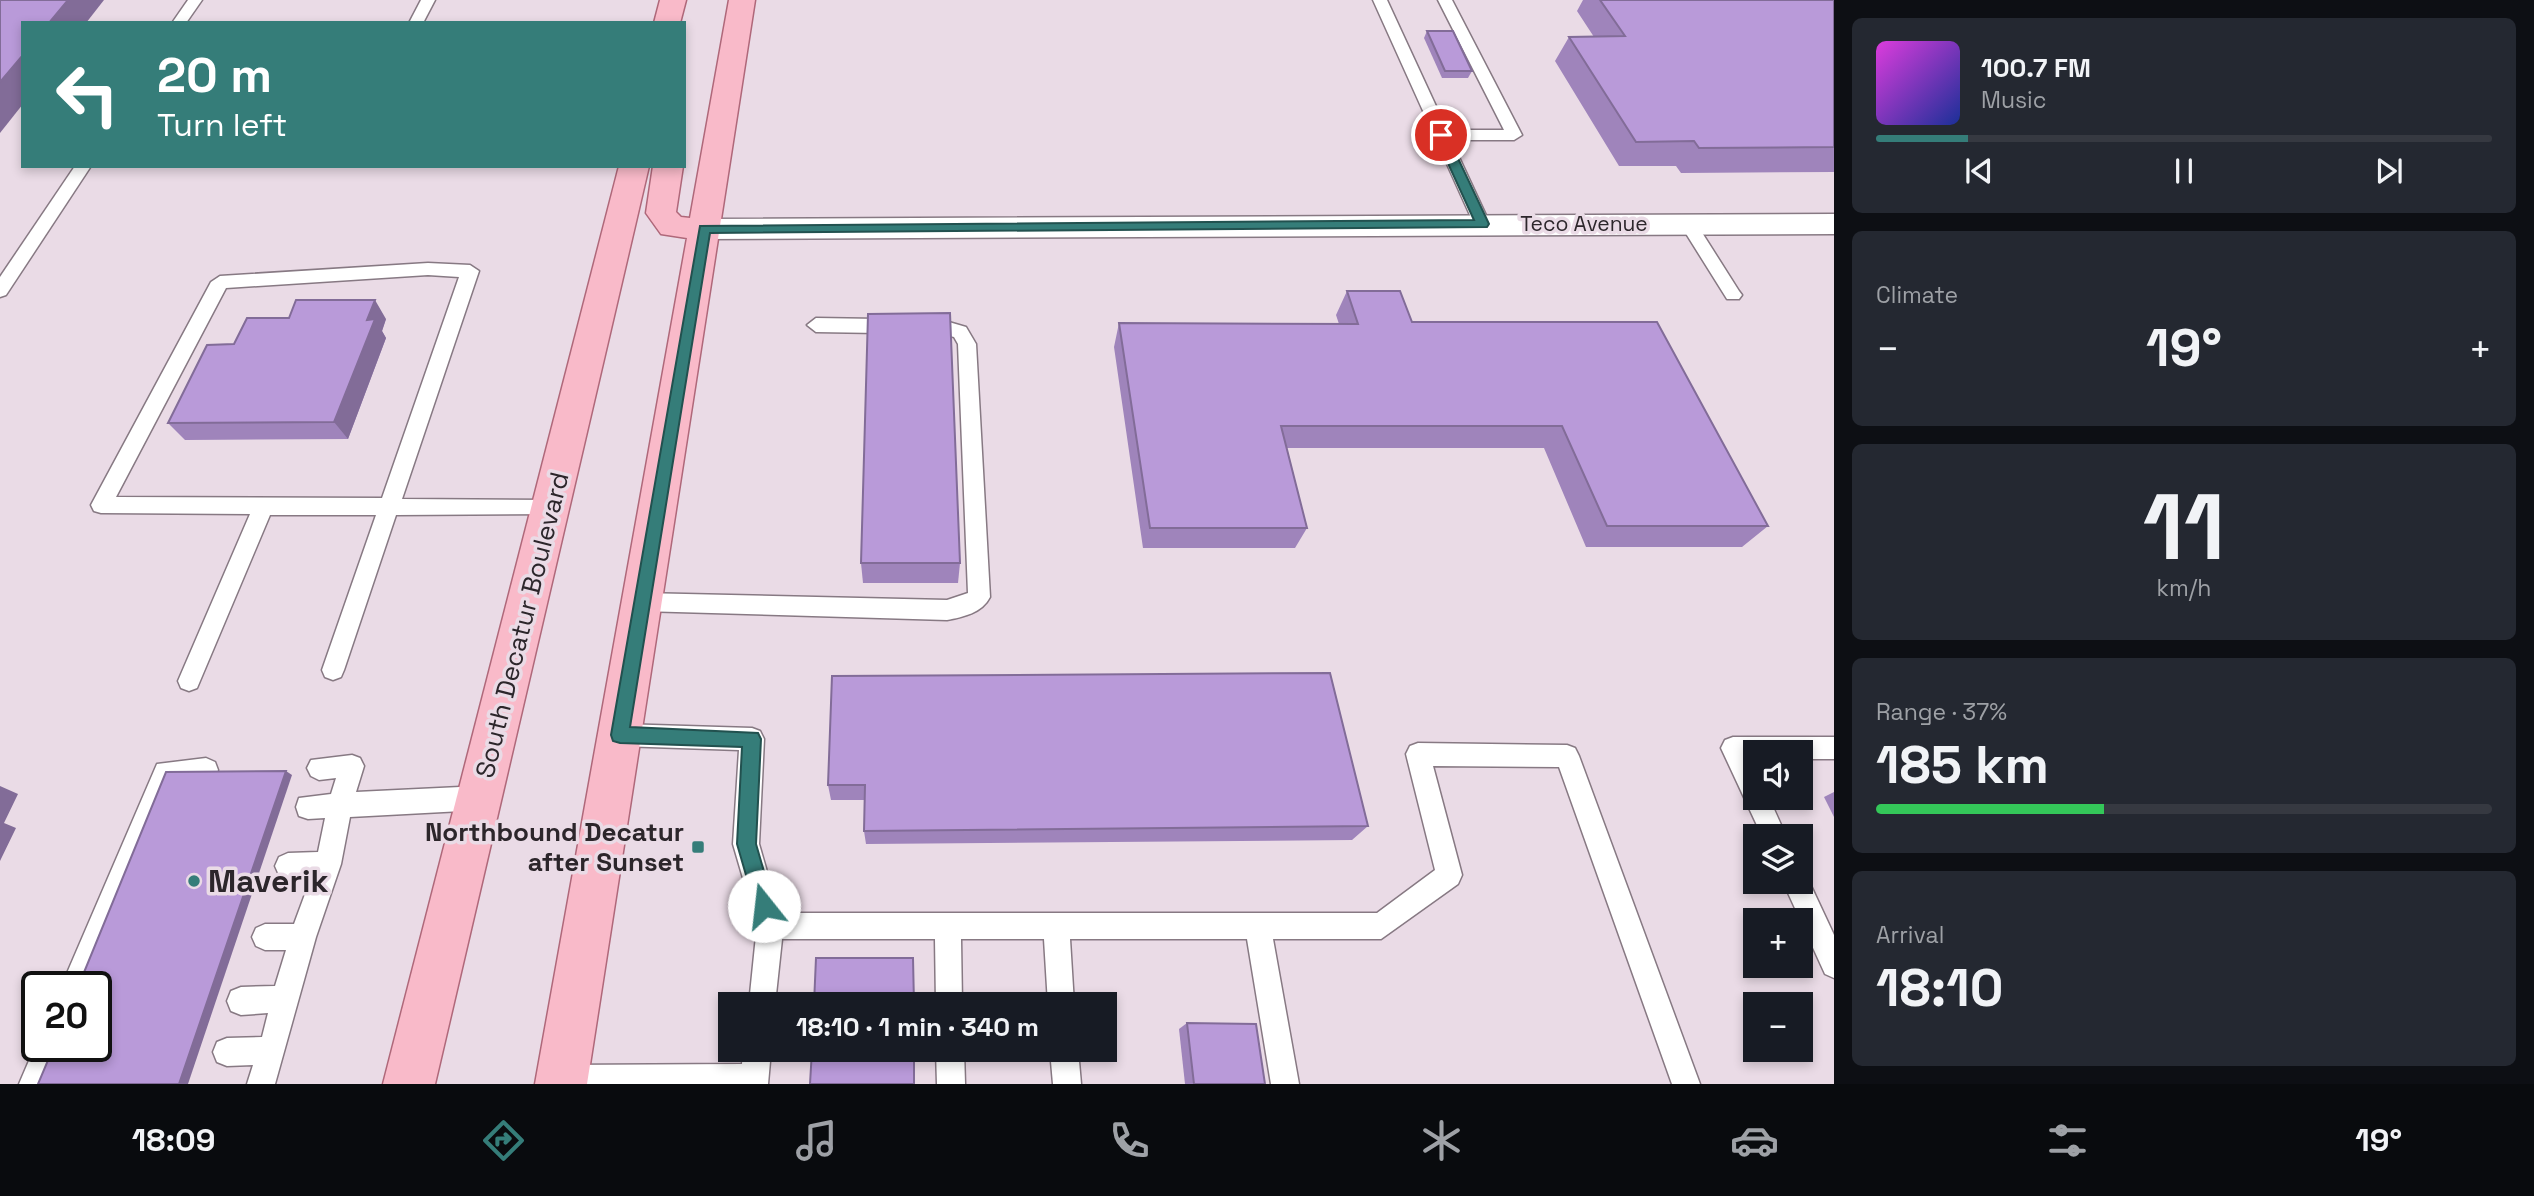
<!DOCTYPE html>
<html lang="en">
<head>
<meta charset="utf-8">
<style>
	:root { --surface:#171b24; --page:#242831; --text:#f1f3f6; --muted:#9ea1a6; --line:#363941; --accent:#357d79 }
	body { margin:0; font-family:"Space Grotesk",sans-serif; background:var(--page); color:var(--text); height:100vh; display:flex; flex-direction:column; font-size:26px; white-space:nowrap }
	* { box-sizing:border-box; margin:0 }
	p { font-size:23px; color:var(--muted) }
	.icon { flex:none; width:38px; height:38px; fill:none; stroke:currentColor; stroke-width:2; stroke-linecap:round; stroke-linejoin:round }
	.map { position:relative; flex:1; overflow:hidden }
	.side { display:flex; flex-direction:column; gap:18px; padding:18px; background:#0d0f14; width:700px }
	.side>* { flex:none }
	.hud { position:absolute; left:21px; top:21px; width:665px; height:147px; border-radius:0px; box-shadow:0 4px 10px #0003; background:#357d79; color:#fff; overflow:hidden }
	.fabs { position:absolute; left:1743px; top:740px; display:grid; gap:14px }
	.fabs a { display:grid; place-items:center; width:70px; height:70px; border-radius:0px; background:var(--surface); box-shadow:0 4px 10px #0003; font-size:35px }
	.speed { position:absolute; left:21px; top:971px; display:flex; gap:14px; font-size:35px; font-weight:700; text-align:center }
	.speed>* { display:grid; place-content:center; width:91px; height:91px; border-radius:50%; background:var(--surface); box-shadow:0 4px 10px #0003; line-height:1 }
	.speed .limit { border:4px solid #111; border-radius:10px; background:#fff; color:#111 }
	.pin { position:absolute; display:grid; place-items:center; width:60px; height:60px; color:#fff; margin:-30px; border:4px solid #fff; border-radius:50%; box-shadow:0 2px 7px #0007 }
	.me { position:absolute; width:77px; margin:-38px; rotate:344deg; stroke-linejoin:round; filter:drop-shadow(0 0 5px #0008) }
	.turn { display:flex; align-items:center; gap:24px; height:147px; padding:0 21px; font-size:32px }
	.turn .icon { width:91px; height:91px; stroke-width:2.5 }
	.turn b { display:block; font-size:49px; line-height:60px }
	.big { font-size:52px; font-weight:700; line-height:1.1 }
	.side .widget { flex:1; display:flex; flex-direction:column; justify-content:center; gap:10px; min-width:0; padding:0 24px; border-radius:10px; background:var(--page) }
	.side .dial { align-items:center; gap:0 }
	.dial b { font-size:91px; line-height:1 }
	.song { display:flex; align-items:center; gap:21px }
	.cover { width:84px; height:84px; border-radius:10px; background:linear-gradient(135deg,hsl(300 70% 55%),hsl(230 70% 35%)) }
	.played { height:7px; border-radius:4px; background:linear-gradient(90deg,var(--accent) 15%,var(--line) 15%) }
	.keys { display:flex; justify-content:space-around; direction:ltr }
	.heat { display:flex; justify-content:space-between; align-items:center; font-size:38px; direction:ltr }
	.charge { height:10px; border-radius:5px; background:linear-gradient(90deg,#34c759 37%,var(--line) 0) }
	.trip { position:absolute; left:718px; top:992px; width:399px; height:70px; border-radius:0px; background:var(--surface); box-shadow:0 4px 10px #0003; font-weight:700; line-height:70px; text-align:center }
	.tab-bar { display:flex; height:112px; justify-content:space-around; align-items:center; background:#090b0e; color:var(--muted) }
	.tab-bar .icon { width:49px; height:49px }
	.tab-bar .selected { color:var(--accent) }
	.tab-bar b { font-size:32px; color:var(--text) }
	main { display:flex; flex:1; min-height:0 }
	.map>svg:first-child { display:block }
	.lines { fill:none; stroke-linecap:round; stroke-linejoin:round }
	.service-casing { stroke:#877983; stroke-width:3 }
	.minor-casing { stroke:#877983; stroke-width:3 }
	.primary-casing { stroke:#af687a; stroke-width:3 }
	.service { fill:#fff; fill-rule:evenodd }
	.minor { fill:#fff; fill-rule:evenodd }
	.primary { fill:#f9bac9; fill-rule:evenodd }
	.wall { fill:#9f84bb }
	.shaded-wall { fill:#826c98 }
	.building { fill:#b99ad9; stroke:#826c98; stroke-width:2 }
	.route { fill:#357d79; stroke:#22514f; stroke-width:2 }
	.poi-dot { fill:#357d79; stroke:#eadbe6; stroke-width:2.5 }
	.labels { text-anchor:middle; stroke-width:7; stroke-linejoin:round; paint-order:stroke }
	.far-street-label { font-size:21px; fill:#2c262b; stroke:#eadbe6 }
	.street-label { font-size:26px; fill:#2c262b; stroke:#eadbe6 }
	.poi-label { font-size:26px; font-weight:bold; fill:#2c262b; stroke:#eadbe6; text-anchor:end }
	.near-poi-label { font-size:32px; font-weight:bold; fill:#2c262b; stroke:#eadbe6; text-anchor:start }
</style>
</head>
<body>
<main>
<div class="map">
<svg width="1834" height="1084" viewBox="0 0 1834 1084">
	<rect width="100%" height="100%" fill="#eadbe6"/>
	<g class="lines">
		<defs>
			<g id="service">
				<path d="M188,0H202L186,23H172Z"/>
				<path d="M421,0H435L423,23H409Z"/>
				<path d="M1373,0H1387L1447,130H1504L1438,0H1452L1522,135L1514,140H1451L1490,224L1488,228L1482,230L1474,224Z"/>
				<path d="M75,166H91L6,295L0,297V277Z"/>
				<path d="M1688,218L1694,220L1739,291L1742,295L1739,299H1727L1680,224Z"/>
				<path d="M428,263L470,265L479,271L402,499L550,500L557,502L560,508L557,514L396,515L344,670L341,677L333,680L325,677L322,670L376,515H270L197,688L189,691L181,688L178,681L250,514L101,513L94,511L91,505L211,282L220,276ZM428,275L459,277L382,498L116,497L226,288Z"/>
				<path d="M816,318L942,320L966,327L976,344L990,597C982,613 963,617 947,620L641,611L633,609L630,602L633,595L641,593L947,600L968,593L958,344L954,337L942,334L816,332L807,325Z"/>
				<path d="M620,724L752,728L760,731L764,739L759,844L779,913H1377L1435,870L1406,754L1410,746L1418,743L1567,745L1575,748L1579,756L1700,1084H1672L1559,767L1433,766L1462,875L1458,884L1381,939H1273L1299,1084H1271L1247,939H1070L1074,1004H1048L1044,939H961L962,1004H936L935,939H782L775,1004H749L757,926L733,844L739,750L620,746L612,743L608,735L612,727Z"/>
				<path d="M1733,737H1834V759H1801V752H1755V759H1751L1755,769V798H1769L1786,836H1762L1721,748L1725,740Z"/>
				<path d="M352,755L360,758L364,766L356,792L481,786L490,790L493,798L490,806L481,810L350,817L341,864L316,937L275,1084H247L253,1065L227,1066L217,1062L213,1052L217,1042L227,1038L262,1037L268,1013L241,1015L231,1011L227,1001L231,991L241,987L275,986L286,950H265L256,946L252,937L256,928L265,924H294L311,878L288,879L279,875L275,866L279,857L288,853L318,852L325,818L308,819L299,816L296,807L299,798L331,794L336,778L319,780L311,776L307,768L311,760Z"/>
				<path d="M206,758L215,762L218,770L215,778L173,783L88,987H61L157,764Z"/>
				<path d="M1801,871L1805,873L1834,935V978L1825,974L1783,882H1801Z"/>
				<path d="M37,1042V1046H63L47,1084H19Z"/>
				<path d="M743,1050H771L768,1084H550L548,1079L552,1069L562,1065L742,1064Z"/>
				<path d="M936,1050H964L965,1084H937Z"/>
				<path d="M1050,1050H1078L1081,1084H1053Z"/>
			</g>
			<path id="minor" d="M1834,214V234L704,239L693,236L689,229L693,222L704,219Z"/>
			<g id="primary">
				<path d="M660,0H686L680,23H654Z"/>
				<path d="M729,0H755L587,1084H535L687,238L661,234L646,213L653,166H683L676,212L681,217L690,218Z"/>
				<path d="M619,166H649L435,1084H383Z"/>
			</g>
		</defs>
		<use href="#service" class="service-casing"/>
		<use href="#minor" class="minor-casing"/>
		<use href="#primary" class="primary-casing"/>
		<use href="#service" class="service"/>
		<use href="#minor" class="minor"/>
		<use href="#primary" class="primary"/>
	</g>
	<g class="wall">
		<path d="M1583,0H1834V172L1681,173L1676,166H1619L1555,61L1569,37H1594L1577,11Z"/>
		<path d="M1427,31L1472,71L1468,78H1442L1424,38Z"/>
		<path d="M1347,291L1412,322L1768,526L1742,547H1586L1544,448H1287L1307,528L1295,548H1143L1114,347L1119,323L1339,324L1336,315Z"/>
		<path d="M386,319L382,331L386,338L348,439L185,440L168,423L234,344Z"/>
		<path d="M861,563H960L958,583H863Z"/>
		<path d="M832,676L1368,826L1352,840L866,844L864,831L865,800H831L828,785Z"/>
		<path d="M1834,792V817L1824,797Z"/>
		<path d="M1187,1023L1265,1084H1185L1179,1029Z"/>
	</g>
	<g class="shaded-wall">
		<path d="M68,0H104L86,23H49Z"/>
		<path d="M23,55V104L0,133V82Z"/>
		<path d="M375,300L386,319L382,331L386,338L348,439L334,422L367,320Z"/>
		<path d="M286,771L292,775L188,1084H179Z"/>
		<path d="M0,786L18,794L4,823L16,828L0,861Z"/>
	</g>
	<g class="building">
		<path d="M0,0H68L49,23H23V55L0,82Z"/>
		<path d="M1600,0H1834V147L1699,148L1694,141L1636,142L1569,37L1625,36Z"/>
		<path d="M1427,31H1453L1472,71H1445Z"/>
		<path d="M1347,291H1400L1412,322H1657L1768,526H1607L1562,426H1281L1307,528H1150L1119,323L1358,324Z"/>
		<path d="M296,300H375L367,320L375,319L334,422L168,423L207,345L234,344L247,318H289Z"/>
		<path d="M950,313L960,563H861L868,314Z"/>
		<path d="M1330,673L1368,826L864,831L865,785H828L832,676Z"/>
		<path d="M286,771L179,1084H38L54,1046H96V987H78L166,772Z"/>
		<path d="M816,958H913L914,1004H814Z"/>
		<path d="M1187,1023L1256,1024L1265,1084H1194Z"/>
		<path d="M812,1050H914V1084H810Z"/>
	</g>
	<path class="route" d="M1441,131L1447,135L1489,224L1487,227L710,233L630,727L758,733L761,739L756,844L774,906L771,913L764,916L757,913L737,844L742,747L620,743L613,741L611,735L700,226L1474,220L1435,135Z"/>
	<g class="poi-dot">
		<rect x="691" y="840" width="14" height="14" rx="3.5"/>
		<circle cx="194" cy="881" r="7"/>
	</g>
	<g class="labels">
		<g class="far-street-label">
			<text x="1584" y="231">Teco Avenue</text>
		</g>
		<g class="street-label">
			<text transform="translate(522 625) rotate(-76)" y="9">South Decatur Boulevard</text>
		</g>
		<g class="poi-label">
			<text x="684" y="841">Northbound Decatur<tspan x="684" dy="30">after Sunset</tspan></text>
		</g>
		<g class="near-poi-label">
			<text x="208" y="892">Maverik</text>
		</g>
	</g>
</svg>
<div class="fabs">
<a><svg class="icon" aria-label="sound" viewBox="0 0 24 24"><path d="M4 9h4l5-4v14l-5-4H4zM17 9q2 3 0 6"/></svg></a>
<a><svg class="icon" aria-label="layers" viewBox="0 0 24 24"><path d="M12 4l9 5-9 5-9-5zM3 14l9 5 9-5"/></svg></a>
<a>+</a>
<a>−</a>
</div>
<div class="speed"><div class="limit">20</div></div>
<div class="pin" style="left:1441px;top:135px;background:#d93025"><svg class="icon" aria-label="arrive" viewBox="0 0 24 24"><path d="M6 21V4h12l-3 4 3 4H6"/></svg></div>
<svg class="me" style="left:764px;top:906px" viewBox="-20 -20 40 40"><circle r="19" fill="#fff"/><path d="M0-13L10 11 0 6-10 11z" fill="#357d79"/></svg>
<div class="trip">18:10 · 1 min · 340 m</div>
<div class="hud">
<div class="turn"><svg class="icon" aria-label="left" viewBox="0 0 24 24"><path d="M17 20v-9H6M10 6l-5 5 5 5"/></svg><div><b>20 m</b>Turn left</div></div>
</div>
</div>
<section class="side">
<div class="widget">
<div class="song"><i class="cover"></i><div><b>100.7 FM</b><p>Music</p></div></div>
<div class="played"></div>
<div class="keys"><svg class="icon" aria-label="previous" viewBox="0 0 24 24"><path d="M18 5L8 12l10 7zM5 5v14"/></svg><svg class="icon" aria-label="pause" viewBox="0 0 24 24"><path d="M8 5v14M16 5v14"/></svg><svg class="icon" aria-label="next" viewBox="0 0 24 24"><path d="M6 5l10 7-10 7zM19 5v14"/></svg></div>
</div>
<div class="widget"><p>Climate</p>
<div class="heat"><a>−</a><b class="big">19°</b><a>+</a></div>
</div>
<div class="widget dial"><b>11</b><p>km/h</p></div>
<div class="widget"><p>Range · 37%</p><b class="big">185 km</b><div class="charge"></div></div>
<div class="widget"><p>Arrival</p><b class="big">18:10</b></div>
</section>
</main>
<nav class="tab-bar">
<b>18:09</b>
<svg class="icon selected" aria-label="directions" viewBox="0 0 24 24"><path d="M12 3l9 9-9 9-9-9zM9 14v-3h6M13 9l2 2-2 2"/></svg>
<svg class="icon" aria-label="music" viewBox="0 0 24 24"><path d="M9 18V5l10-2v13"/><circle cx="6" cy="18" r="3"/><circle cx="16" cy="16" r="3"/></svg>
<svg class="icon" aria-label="phone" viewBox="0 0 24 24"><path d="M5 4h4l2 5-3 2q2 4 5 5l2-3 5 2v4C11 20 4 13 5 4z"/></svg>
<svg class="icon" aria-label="climate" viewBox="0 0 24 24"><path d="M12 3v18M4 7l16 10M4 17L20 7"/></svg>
<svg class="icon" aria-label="car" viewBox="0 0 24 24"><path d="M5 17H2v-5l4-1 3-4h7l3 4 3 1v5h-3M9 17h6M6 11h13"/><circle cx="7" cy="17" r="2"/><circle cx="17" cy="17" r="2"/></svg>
<svg class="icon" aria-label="filters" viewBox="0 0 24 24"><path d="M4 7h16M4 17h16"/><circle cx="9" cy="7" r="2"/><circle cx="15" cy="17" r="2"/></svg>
<b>19°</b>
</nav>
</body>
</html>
